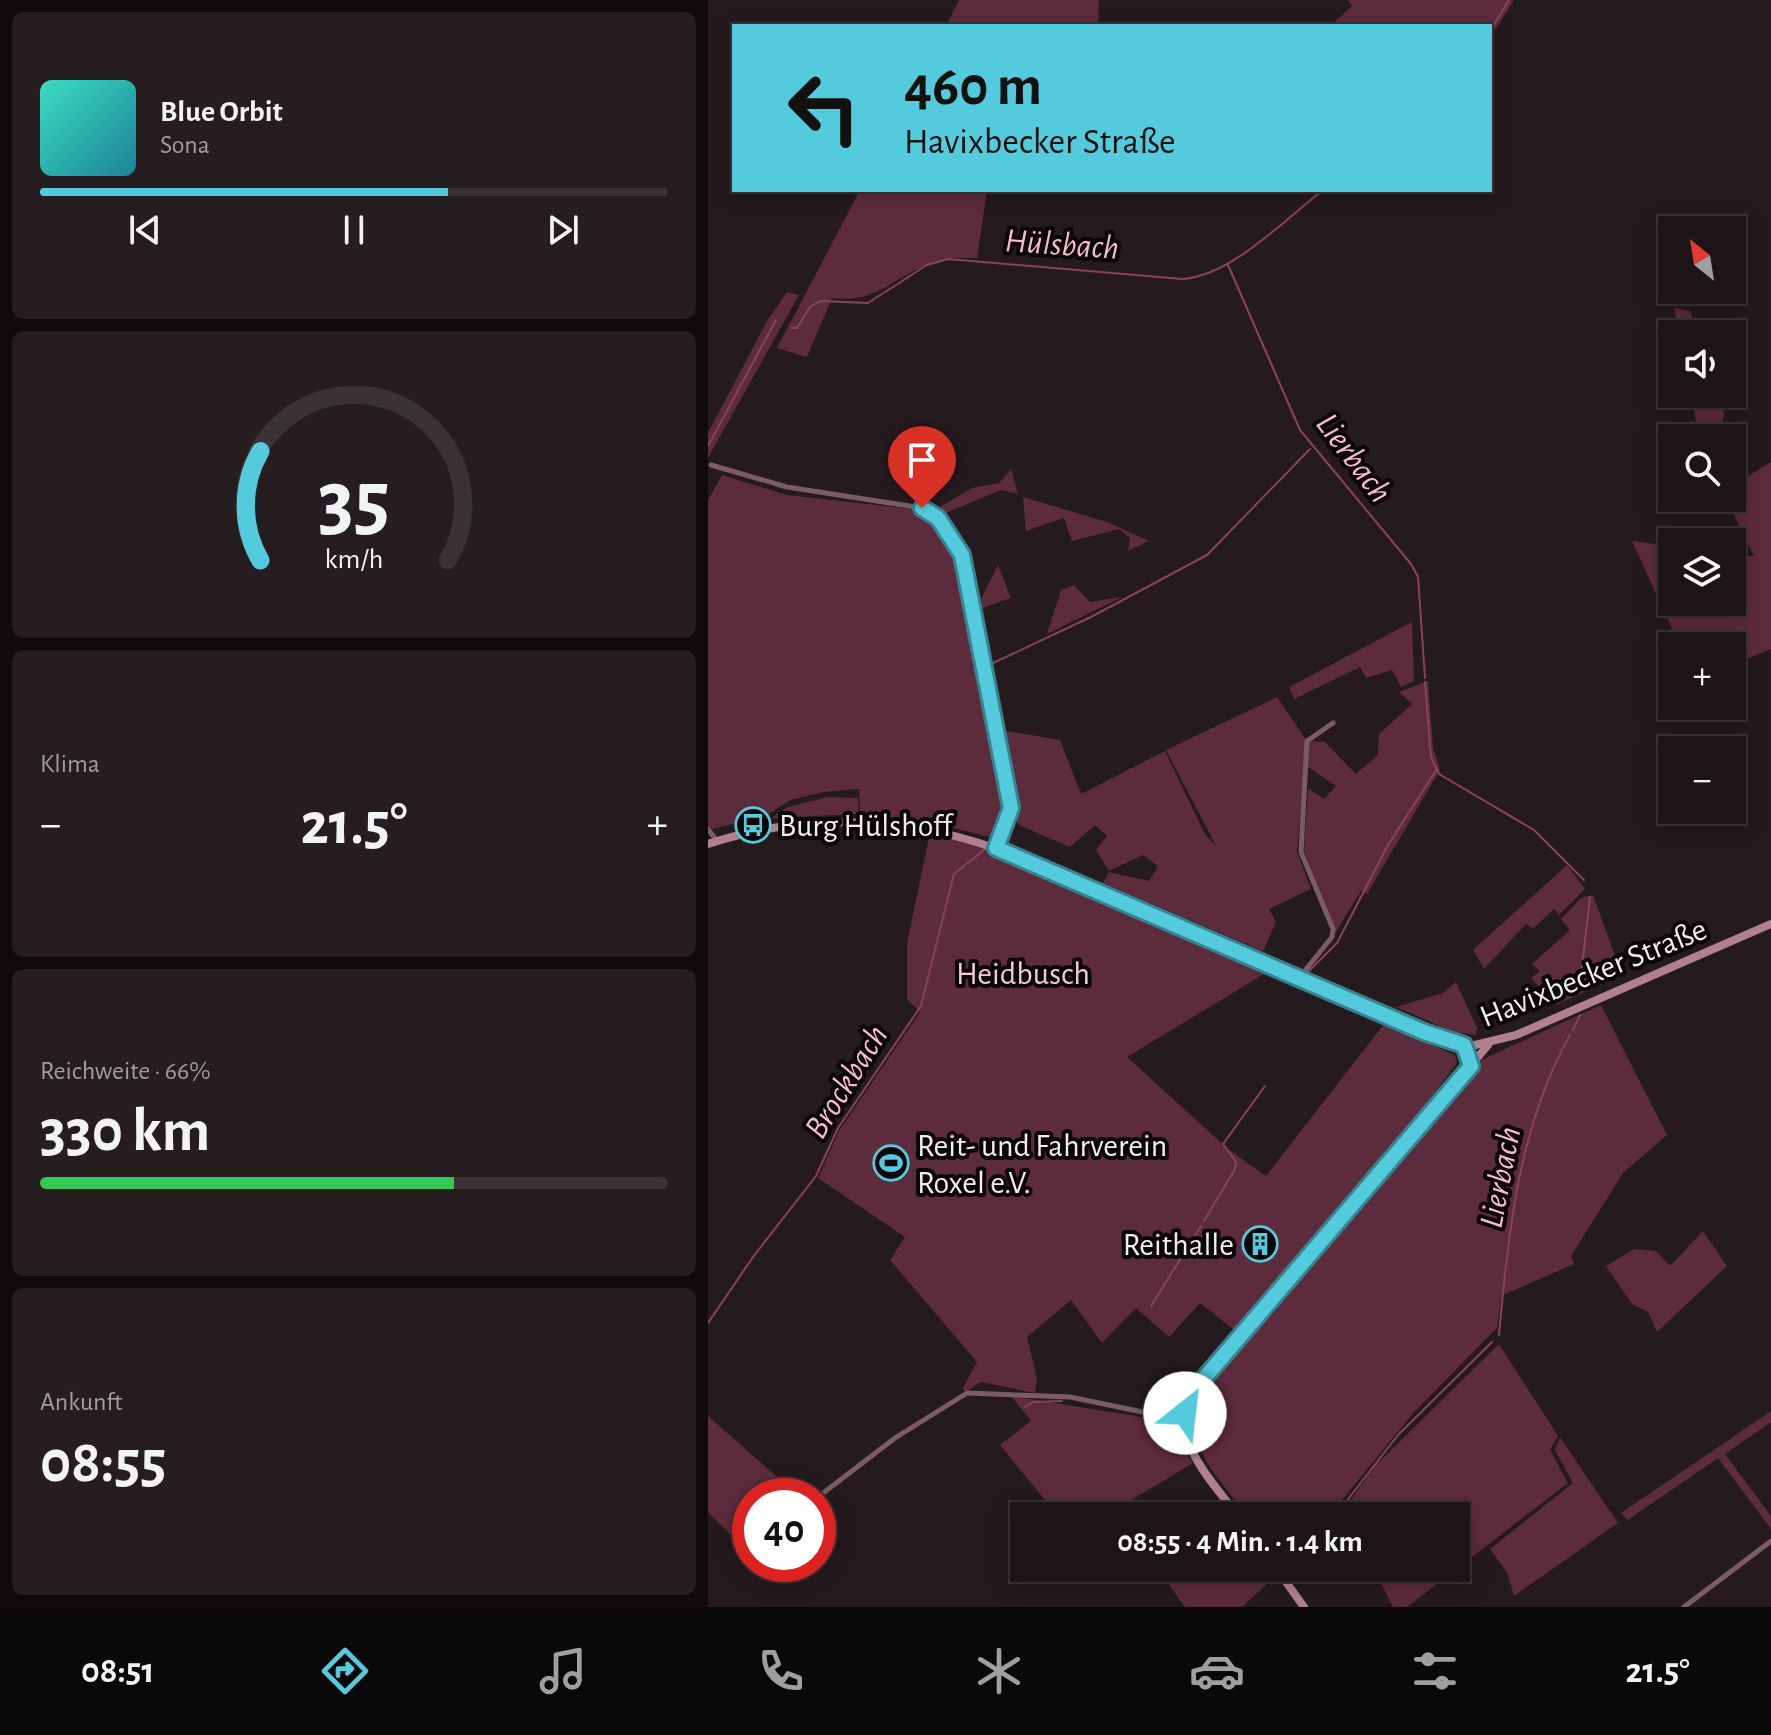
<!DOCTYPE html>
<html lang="de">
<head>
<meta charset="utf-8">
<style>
	:root { --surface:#1c1416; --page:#251d1f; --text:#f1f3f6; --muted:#a09ea1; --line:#3a3335; --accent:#54cadd }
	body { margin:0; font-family:"Alegreya Sans",sans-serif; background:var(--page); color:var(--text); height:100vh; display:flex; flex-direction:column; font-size:30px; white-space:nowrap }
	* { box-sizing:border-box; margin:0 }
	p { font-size:26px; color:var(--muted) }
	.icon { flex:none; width:44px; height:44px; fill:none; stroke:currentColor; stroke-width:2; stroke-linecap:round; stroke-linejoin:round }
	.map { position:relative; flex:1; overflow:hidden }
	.side { display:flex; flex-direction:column; gap:12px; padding:12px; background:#0f0b0c; width:708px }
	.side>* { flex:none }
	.top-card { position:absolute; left:24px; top:24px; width:760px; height:168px; border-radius:0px; box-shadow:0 4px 20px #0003,0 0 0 2px var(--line); background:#54cadd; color:#111; overflow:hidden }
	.needle { width:52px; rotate:330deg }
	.buttons { position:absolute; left:950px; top:216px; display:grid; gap:16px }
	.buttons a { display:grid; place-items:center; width:88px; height:88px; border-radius:0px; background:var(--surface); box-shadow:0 4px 20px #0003,0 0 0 2px var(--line); font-size:40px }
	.speed { position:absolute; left:24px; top:1478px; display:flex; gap:16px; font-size:40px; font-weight:700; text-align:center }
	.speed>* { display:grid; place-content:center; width:104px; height:104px; border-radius:50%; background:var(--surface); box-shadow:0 4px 20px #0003,0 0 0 2px var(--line); line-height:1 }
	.speed .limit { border:12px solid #d22; background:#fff; color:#111 }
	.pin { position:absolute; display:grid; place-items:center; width:68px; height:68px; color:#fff; margin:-82px -34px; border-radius:50% 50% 50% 0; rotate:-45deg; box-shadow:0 0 8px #0007 }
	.pin .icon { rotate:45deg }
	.me { position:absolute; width:88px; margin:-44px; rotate:29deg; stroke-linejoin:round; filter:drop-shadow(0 0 6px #0008) }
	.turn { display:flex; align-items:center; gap:28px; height:168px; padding:0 40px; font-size:36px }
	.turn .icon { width:104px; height:104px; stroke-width:2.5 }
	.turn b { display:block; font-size:56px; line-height:68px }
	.big { font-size:60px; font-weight:700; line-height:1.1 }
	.side .card { flex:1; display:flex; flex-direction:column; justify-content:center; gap:12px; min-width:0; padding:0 28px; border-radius:12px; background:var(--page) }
	.side .dial { align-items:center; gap:0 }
	.dial svg { height:208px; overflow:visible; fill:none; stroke:var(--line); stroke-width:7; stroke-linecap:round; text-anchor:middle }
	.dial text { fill:var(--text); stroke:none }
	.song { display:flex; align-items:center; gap:24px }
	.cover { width:96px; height:96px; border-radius:12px; background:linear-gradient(135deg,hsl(170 70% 55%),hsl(190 70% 35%)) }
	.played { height:8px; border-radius:4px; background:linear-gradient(90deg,var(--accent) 65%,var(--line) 65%) }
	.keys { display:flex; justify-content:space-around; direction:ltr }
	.heat { display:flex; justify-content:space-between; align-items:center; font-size:44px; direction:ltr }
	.charge { height:12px; border-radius:6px; background:linear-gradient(90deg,#34c759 66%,var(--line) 0) }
	.trip { position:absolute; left:302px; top:1502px; width:460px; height:80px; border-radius:0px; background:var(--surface); box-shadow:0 4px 20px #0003,0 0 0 2px var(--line); font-weight:700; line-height:80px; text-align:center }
	.dock { display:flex; height:128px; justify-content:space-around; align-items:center; background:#0b0809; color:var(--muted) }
	.dock .icon { width:56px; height:56px }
	.dock .selected { color:var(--accent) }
	.dock b { font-size:36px; color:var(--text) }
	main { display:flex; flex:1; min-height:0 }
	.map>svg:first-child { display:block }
	.green { fill:#5c2b3c }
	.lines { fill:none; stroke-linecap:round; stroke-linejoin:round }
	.stream { stroke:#87445b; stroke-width:2 }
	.street { stroke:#7b5c65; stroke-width:5 }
	.secondary { stroke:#b1808f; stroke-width:8 }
	.route-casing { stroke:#378390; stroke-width:20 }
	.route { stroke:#54cadd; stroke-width:14 }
	.labels { text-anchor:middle; stroke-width:8; stroke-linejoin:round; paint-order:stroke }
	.poi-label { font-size:32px; fill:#f3ebed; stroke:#0b0608; text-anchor:start }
	.street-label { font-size:32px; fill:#f3ebed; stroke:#0b0608 }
	.park-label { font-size:32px; fill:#f4c9d5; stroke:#0b0608 }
	.water-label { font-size:34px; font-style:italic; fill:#f8bacc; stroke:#0b0608 }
</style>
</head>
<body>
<main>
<section class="side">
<div class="card">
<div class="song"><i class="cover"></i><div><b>Blue Orbit</b><p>Sona</p></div></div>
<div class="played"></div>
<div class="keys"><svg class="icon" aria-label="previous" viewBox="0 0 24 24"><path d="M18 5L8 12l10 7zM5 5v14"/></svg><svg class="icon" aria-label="pause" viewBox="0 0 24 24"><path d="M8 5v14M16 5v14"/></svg><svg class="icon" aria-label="next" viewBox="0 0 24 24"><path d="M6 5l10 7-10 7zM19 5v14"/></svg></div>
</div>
<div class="card dial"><svg viewBox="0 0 100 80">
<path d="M14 69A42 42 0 1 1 86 69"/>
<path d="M14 69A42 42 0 0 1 14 27" stroke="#54cadd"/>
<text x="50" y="56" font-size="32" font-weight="700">35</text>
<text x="50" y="72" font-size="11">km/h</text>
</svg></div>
<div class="card"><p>Klima</p>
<div class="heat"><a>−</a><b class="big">21.5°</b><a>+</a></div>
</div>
<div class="card"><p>Reichweite · 66%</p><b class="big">330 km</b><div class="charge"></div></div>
<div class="card"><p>Ankunft</p><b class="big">08:55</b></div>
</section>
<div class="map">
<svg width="1063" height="1607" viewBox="0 0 1063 1607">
	<rect width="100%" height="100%" fill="#251a1d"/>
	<g class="green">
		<path d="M251,0H391L390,26H238Z"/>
		<path d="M640,0H806L782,38V26H622L644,6Z"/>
		<path d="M152,190H279L269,258C251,258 236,257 219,265C181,280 170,303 124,298L99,357L69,348Z"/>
		<path d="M79,292L91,295L0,458V433L59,321Z"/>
		<path d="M966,308L982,311L990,334H971Z"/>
		<path d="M983,394H1009L1016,414L1012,438H991Z"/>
		<path d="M1063,462V649L1024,665V646H972L924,541L964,546V602H1024V554L1046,556L1018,498H1024V474L1029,483Z"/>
		<path d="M303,469L310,494L293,490L233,515L227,510L264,488L291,483Z"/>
		<path d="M14,475L79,495L213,510C231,518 237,536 249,552L301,805L289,839L222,822L152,814L151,789L115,792L83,800L59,815L5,829L0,825V500Z"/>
		<path d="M315,497L399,522L441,541L420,551L422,538L411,529L364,541L356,518L318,531Z"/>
		<path d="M290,565L303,598L277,607L270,614L269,607Z"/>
		<path d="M366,585L382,602L414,597L339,634L353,590Z"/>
		<path d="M704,622L706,681L693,687L684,670L658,678L652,667L586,699L581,687Z"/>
		<path d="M720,681L725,748L732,770L659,894L653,891L627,933L596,851L600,788L616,799L628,786L600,767L601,741L617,742L648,774L670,755L671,734L704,704L691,692Z"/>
		<path d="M569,697L599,741L589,852L603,889L561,909L568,922L555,951L395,883L401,872L441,881L450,866L435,855L401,871L388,850L399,836L387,825L362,847L313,826L306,819L310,807L293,730L352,740L373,794L457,751L497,834L508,846L458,750Z"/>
		<path d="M119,797L150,798L151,814L63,818L80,807Z"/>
		<path d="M222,833L288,851L561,971L419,1057L520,1149L558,1176L676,1024L747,1055L749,1063L695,1137L530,1333L492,1303L461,1337L428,1308L394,1343L363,1300L319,1337L329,1378L327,1393L273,1382L257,1392L255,1388L269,1362L182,1260L197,1237L110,1178L131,1131L212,1012L199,999V943Z"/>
		<path d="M859,865L877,889L851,915L846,909L825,929L818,924L776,969L765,950Z"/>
		<path d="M885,895L914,975L848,1005L823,978L832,971L824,964L862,930L853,919L873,898Z"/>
		<path d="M748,982L769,1028L768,1035L746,1032L688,1007L735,993Z"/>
		<path d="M893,1005L959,1135L915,1173L863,1256L866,1264L793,1296L789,1328L706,1412L625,1511L629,1516H539C508,1472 472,1448 496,1391L771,1061Z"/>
		<path d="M995,1231L1019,1266L949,1332L940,1312L924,1304L898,1266L926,1249L948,1251L962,1266Z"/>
		<path d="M791,1344L850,1436L842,1450L860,1483L699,1607H685L666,1568H748V1516H635L633,1513L668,1465Z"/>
		<path d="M303,1396L452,1420L485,1463L397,1516H350L292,1445L323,1421Z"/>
		<path d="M1063,1411V1422L1017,1454L1063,1516V1529L1010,1458L920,1520L913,1513Z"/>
		<path d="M0,1416L91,1496H42V1554L0,1512Z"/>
		<path d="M852,1437L910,1523L806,1596L799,1572L782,1549L865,1483L847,1450Z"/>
		<path d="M454,1568H560L566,1577L534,1607H477L451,1571Z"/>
	</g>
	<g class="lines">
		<g class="stream">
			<path d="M782,31L801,0"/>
			<path d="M520,265L592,430L703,564L710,577L717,678"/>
			<path d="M84,328H89L102,307L112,301L160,303L219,265L240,259L474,279C523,276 576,220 615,190"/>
			<path d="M0,446L68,320"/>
			<path d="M283,664L383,617L499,555L602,449"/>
			<path d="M271,668L298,805L285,834"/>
			<path d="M717,682L723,757L731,774L826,830L876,880"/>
			<path d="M600,972L629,943L680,845L729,769"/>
			<path d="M871,993L882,897"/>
			<path d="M865,1030L872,1015"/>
			<path d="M496,1221L527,1169L528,1162L515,1144L557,1086"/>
			<path d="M443,1306L493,1226"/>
			<path d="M0,1323L45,1257L108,1176L130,1128L213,1006L246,874L277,849"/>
			<path d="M791,1335C800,1232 811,1126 862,1035"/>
			<path d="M317,1407L325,1402L354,1401"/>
			<path d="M627,1516L690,1435L784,1342"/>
		</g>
		<g class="street">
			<path d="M3,465L79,487L214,508L230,518L254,555L302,800L303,814L288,848"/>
			<path d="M0,829L9,841"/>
			<path d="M591,978L624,937L625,929L593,852L599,741L625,723"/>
			<path d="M478,1401L459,1417L481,1447"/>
			<path d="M110,1497L187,1438L259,1393L362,1397L459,1417"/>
			<path d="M976,1607L1063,1541"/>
		</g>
		<g class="secondary">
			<path d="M0,844C100,811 210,816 307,856L716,1032L763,1046L808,1035L1063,924"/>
			<path d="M530,1516C505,1482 464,1444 481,1399L780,1045"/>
			<path d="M568,1568L596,1607"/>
		</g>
	</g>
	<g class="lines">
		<defs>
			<path id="route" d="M214,508L230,518L254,555L303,808L288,848L716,1032L756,1045L763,1066L487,1389L477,1413"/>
		</defs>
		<use href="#route" class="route-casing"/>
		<use href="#route" class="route"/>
	</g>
	<defs>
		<symbol id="bus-ring" viewBox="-11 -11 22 22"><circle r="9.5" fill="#0b0608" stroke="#54cadd" stroke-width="1.5"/><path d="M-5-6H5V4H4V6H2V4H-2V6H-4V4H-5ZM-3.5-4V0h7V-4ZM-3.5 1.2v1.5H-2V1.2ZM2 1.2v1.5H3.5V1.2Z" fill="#54cadd"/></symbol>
		<symbol id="stadium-ring" viewBox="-11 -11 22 22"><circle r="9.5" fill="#0b0608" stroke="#54cadd" stroke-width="1.5"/><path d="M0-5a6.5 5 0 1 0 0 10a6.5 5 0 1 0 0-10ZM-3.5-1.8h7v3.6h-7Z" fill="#54cadd"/></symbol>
		<symbol id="building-ring" viewBox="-11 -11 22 22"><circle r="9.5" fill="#0b0608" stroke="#54cadd" stroke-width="1.5"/><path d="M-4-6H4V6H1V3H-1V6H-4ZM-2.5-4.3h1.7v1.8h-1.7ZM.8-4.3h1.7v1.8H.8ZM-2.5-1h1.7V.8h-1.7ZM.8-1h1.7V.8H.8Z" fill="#54cadd"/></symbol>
	</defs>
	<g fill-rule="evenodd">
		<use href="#bus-ring" x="25" y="805" width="40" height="40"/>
		<use href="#stadium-ring" x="163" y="1143" width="40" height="40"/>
		<use href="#building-ring" x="532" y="1224" width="40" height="40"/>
	</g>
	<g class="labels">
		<g class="poi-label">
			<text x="71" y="836">Burg Hülshoff</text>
			<text x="209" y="1156">Reit- und Fahrverein<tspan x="209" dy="37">Roxel e.V.</tspan></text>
			<text x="526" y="1255" text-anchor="end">Reithalle</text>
		</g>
		<g class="street-label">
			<text transform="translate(885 972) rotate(-22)" y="11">Havixbecker Straße</text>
		</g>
		<g class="park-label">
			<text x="315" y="984">Heidbusch</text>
		</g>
		<g class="water-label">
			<text transform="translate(354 243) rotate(4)" y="12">Hülsbach</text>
			<text transform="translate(647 457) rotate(53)" y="12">Lierbach</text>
			<text transform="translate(137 1081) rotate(-58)" y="12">Brockbach</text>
			<text transform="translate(791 1177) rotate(-79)" y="12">Lierbach</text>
		</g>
	</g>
</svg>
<div class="buttons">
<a><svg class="needle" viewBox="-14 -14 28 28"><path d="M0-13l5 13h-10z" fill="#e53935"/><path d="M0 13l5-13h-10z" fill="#a09ea1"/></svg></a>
<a><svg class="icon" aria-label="sound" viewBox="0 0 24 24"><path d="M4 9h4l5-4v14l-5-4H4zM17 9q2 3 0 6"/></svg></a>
<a><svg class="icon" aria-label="search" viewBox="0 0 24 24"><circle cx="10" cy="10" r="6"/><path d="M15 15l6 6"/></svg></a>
<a><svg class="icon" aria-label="layers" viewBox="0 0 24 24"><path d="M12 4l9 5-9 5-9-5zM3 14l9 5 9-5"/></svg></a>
<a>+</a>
<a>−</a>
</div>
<div class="speed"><div class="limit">40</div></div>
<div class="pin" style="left:214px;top:508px;background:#d93025"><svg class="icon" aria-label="arrive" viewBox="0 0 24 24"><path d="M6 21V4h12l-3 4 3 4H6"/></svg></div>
<svg class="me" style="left:477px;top:1413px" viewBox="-20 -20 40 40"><circle r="19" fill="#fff"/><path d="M0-13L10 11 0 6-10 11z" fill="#54cadd"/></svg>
<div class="trip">08:55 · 4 Min. · 1.4 km</div>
<div class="top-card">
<div class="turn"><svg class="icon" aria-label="left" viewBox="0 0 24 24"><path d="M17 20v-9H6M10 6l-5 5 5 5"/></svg><div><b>460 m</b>Havixbecker Straße</div></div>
</div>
</div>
</main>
<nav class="dock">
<b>08:51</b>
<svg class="icon selected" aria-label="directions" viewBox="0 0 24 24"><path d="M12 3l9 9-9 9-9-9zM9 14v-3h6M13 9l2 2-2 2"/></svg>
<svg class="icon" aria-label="music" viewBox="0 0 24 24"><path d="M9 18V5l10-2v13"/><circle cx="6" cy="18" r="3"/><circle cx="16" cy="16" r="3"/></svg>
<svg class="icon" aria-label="phone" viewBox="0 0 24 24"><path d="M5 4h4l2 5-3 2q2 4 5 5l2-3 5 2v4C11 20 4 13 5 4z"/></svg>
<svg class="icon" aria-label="climate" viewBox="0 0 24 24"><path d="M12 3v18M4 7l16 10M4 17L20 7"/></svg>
<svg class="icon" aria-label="car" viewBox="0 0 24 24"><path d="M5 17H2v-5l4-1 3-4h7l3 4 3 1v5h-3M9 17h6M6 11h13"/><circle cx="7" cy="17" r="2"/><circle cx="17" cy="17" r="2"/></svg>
<svg class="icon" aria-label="filters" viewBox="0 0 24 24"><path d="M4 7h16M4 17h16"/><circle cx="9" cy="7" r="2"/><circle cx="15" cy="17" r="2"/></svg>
<b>21.5°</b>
</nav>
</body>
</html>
